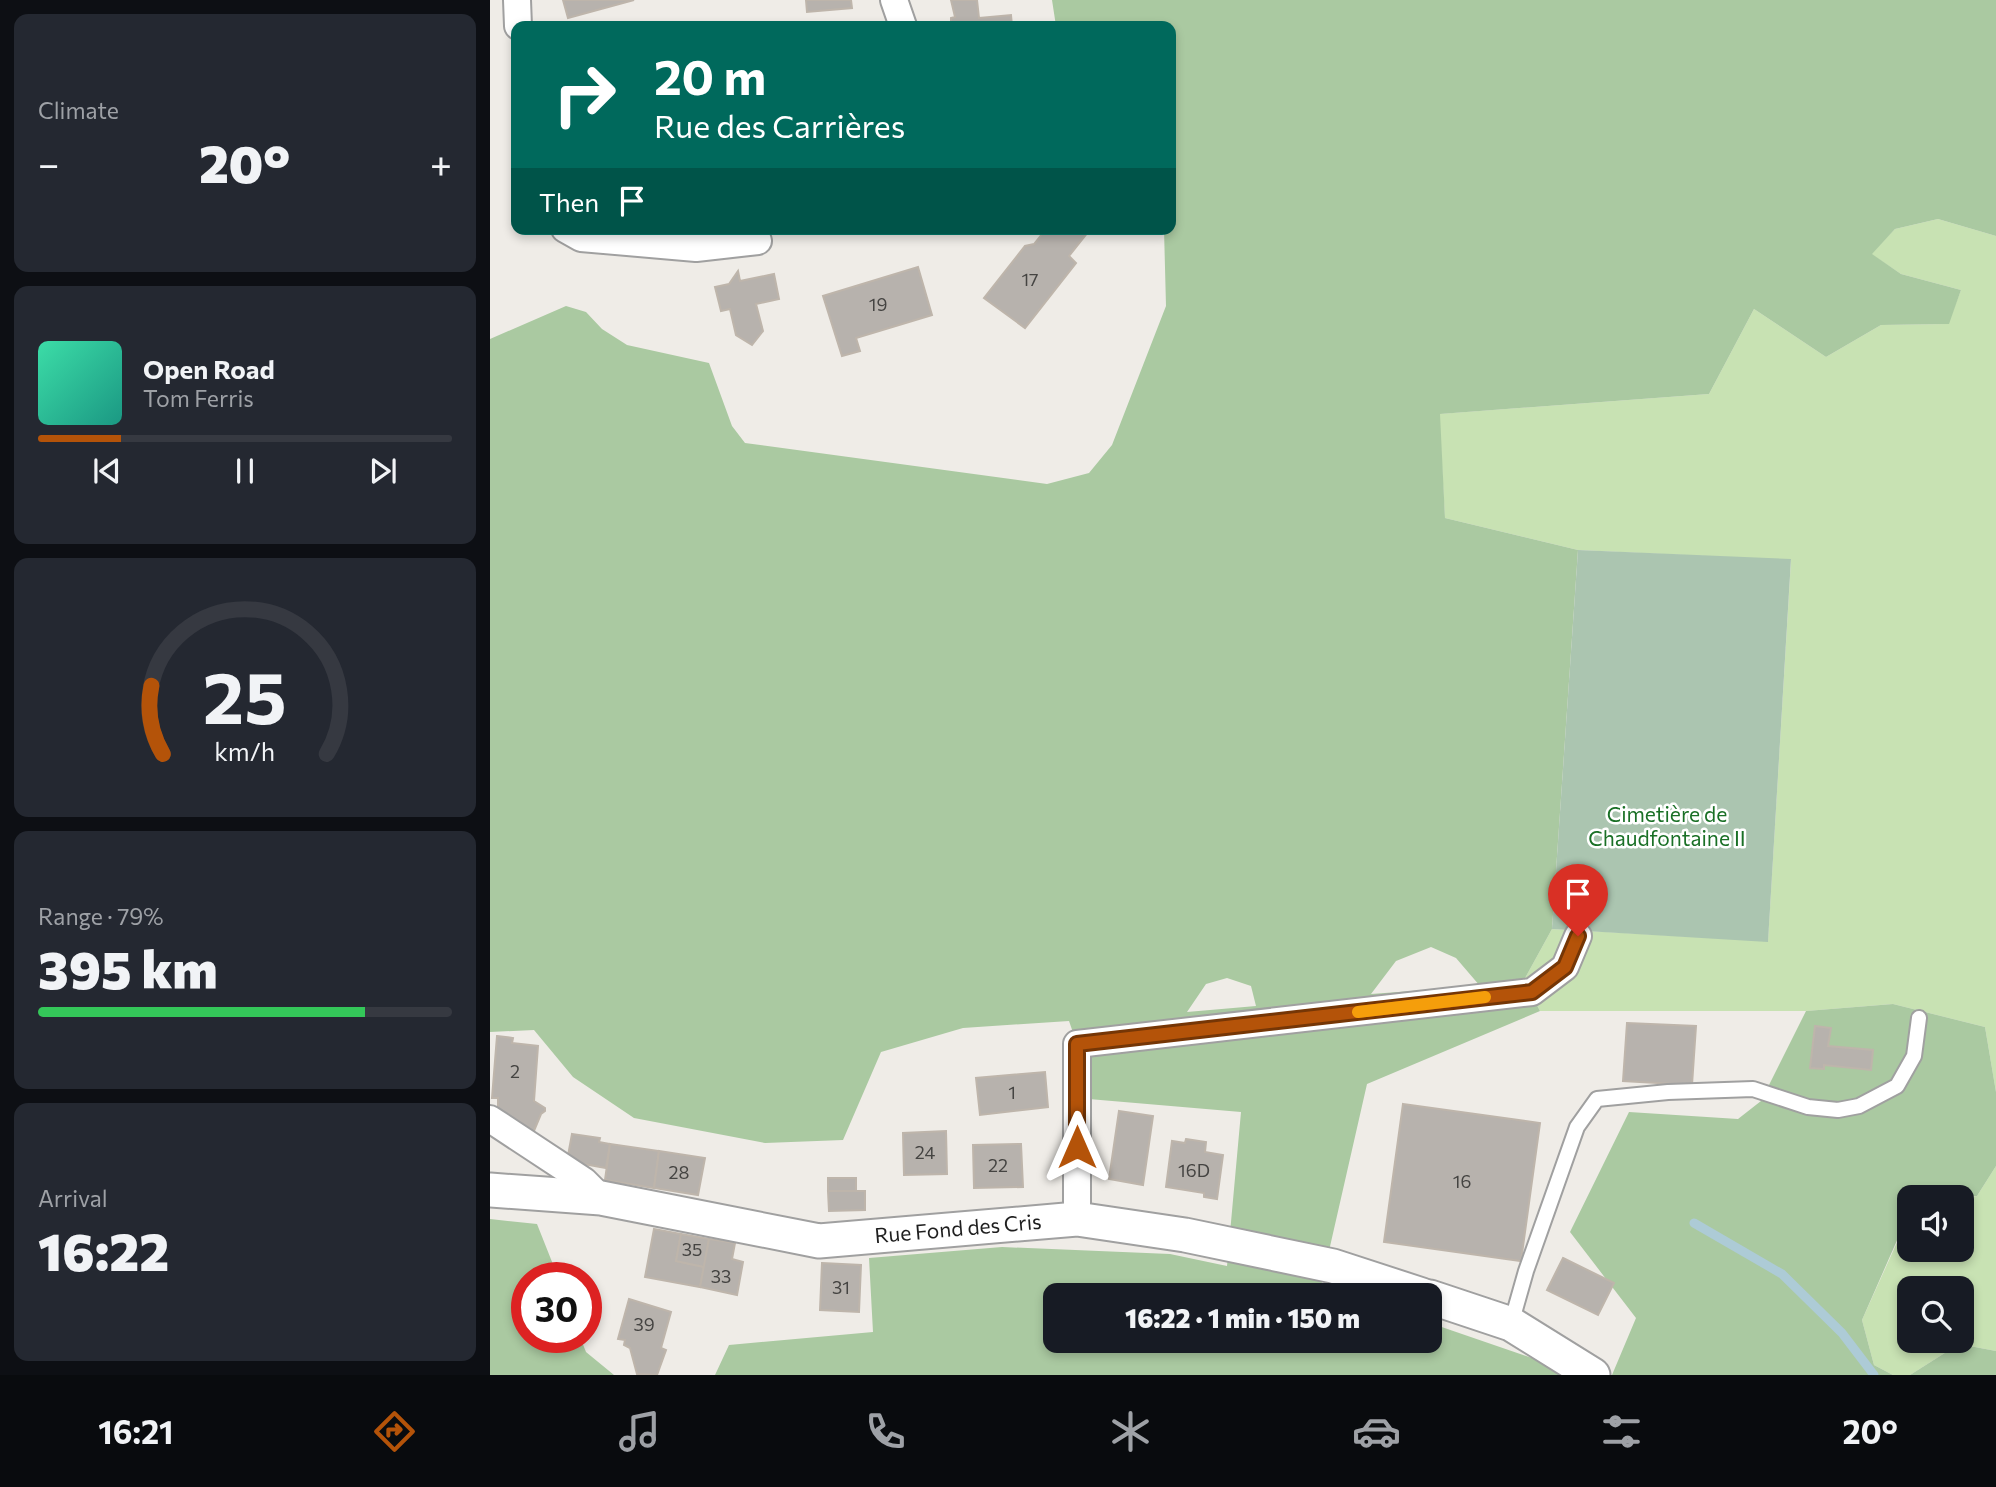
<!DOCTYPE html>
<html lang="en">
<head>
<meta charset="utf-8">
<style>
	:root { --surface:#171b24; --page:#242831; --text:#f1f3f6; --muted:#9ea1a6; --line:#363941; --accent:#b45309 }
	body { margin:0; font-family:Commissioner,sans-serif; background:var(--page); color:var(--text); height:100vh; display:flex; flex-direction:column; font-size:26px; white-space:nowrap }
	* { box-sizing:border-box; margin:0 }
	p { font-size:23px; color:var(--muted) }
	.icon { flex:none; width:38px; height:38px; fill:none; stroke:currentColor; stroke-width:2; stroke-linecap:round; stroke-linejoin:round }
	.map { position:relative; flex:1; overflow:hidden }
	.drawer { display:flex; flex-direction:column; gap:14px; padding:14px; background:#0d0f14; width:490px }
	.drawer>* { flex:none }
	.top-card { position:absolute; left:21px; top:21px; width:665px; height:214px; border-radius:14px; box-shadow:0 4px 10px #0003; background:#00695c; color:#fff; overflow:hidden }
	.tools { position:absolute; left:1407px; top:1185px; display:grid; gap:14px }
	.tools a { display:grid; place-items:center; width:77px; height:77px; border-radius:14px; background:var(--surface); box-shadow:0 4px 10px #0003; font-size:35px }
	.speed { position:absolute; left:21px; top:1262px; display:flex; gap:14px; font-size:35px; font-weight:700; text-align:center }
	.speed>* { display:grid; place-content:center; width:91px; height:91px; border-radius:50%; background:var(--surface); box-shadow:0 4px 10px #0003; line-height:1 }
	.speed .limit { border:10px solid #d22; background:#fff; color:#111 }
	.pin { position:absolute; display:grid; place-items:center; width:60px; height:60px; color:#fff; margin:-72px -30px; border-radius:50% 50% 50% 0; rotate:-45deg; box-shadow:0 0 7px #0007 }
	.pin .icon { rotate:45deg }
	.me { position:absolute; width:77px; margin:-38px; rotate:0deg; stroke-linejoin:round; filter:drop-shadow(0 0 5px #0008) }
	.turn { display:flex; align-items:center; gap:24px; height:147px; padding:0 28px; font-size:32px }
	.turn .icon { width:91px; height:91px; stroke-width:2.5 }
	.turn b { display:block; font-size:49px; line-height:60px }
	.then { display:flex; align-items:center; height:66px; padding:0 28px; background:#0003; gap:14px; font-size:26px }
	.big { font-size:52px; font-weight:800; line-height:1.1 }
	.drawer .card { flex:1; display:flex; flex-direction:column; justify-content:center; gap:10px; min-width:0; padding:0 24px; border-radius:14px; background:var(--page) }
	.drawer .dial { align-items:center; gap:0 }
	.dial svg { height:182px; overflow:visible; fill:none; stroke:var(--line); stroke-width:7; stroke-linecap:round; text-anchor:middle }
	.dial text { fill:var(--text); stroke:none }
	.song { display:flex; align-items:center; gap:21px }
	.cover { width:84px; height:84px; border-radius:10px; background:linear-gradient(135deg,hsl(160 70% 55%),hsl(170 70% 35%)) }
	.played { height:7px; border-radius:4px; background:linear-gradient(90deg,var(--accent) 20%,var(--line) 20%) }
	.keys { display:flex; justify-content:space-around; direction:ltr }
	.heat { display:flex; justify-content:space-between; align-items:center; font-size:38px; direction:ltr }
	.charge { height:10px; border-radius:5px; background:linear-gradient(90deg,#34c759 79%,var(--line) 0) }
	.trip { position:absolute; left:553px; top:1283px; width:399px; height:70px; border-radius:14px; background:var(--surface); box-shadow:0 4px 10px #0003; font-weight:800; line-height:70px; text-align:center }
	.tab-bar { display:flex; height:112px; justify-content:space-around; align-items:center; background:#090b0e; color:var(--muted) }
	.tab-bar .icon { width:49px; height:49px }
	.tab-bar .on { color:var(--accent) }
	.tab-bar b { font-size:32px; color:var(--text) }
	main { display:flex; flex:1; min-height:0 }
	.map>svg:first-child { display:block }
	.grass { fill:#c8e2b3; fill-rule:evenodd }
	.forest { fill:#aac9a1; fill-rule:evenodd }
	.cemetery { fill:#abc5b0 }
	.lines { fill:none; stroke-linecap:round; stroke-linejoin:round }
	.stream { stroke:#adcbd6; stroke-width:9 }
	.building { fill:#b7b2ad; stroke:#beb5ab; stroke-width:2 }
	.service-casing { stroke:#a0a0a0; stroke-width:18 }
	.minor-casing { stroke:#a0a0a0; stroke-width:30 }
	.tertiary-casing { stroke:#a0a0a0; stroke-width:37 }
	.service { stroke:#fff; stroke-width:14 }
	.minor { stroke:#fff; stroke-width:26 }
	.tertiary { stroke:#fff; stroke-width:33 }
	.route-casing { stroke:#753606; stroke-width:18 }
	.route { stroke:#b45309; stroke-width:12 }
	.slow { stroke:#f59e0b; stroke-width:12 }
	.labels { text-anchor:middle; stroke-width:5; stroke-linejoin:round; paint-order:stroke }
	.number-label { font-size:18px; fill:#454442 }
	.park-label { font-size:21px; fill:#1a7026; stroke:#fff }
	.street-label { font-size:21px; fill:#1f1f1f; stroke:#fff }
</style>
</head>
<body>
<main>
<section class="drawer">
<div class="card"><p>Climate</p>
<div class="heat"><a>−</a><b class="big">20°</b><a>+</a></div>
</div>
<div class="card">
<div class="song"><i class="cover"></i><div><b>Open Road</b><p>Tom Ferris</p></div></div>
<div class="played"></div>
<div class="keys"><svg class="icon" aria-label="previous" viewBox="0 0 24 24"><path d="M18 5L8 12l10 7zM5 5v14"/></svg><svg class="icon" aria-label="pause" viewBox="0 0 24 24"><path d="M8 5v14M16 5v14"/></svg><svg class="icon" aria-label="next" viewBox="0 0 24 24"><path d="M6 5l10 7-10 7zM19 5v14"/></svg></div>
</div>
<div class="card dial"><svg viewBox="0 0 100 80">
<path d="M14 69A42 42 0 1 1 86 69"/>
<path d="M14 69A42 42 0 0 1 9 39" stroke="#b45309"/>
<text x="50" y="56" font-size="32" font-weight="700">25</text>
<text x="50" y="72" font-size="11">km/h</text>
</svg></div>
<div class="card"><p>Range · 79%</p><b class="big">395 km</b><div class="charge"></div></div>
<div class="card"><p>Arrival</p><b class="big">16:22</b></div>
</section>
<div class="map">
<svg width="1506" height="1375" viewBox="0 0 1506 1375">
	<rect width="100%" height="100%" fill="#efece7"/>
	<g class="grass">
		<path d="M1448,219L1506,236V1092L1495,1027L1403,1004L1316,1011H1050L1034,980L1062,929L1278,941L1301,560L1088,550L955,518L949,414L1219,394L1264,309L1336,357L1391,325L1458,324L1471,290L1411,274L1381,254L1405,229Z"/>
		<path d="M1506,1166V1351L1469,1344L1420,1375H1403L1384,1365L1372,1320L1409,1238L1419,1223V1250H1472V1198L1487,1196ZM1419,1288H1472V1340H1419Z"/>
	</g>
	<g class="forest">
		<path d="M562,0H1506V236L1448,219L1405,229L1382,254L1411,274L1471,290L1459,324L1391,325L1336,357L1264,309L1219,394L950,414L955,518L1088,550L1062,929L1034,980L1050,1011L877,1084L831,1286L856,1295H565V1340H940V1323L1091,1375H225L239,1345L383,1332L379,1258L512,1247L680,1254L737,1266L751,1112L587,1098V1044L579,1021L473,1028L391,1052L353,1140L275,1143L144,1118L83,1077L44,1030L0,1032V339L76,306L96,312L112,329L137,345L219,363L242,426L255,443L557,484L599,473L622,445L676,306L674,229H681V26H566ZM941,947L966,958L990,986L881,994L906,961ZM737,978L761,986L766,1006L697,1012L716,984Z"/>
		<path d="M1403,1004L1495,1027L1506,1092V1166L1487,1196L1419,1197V1223L1408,1238L1372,1320L1384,1365L1403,1375H1122L1146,1318L1080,1232L1139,1112L1248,1119L1271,1101L1316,1011Z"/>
		<path d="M0,1219L47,1224L68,1277L37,1278V1337H90L96,1352L124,1375H0Z"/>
		<path d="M1469,1344L1506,1351V1375H1420Z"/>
	</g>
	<path class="cemetery" d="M1088,550L1301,559L1278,942L1062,929Z"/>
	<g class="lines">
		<path class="stream" d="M1204,1223L1292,1274L1352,1333L1384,1375"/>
	</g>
	<g class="building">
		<path d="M73,0H144L78,18Z"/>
		<path d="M316,0H361L362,8L317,12Z"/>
		<path d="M461,0H487L489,18L521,15L522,26H461V18L465,17Z"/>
		<path d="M547,229H595L598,232L579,256L586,263L535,328L494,298L535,246L544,244L552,234Z"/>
		<path d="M428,267L442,315L366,338L370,351L352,356L333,296Z"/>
		<path d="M248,271L250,281L284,274L289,299L266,304L273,331L262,345L246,335L240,309L231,311L225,287L239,284Z"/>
		<path d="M1137,1023L1206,1026L1202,1085L1133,1081Z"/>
		<path d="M1325,1026L1341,1028L1338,1046L1383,1050L1381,1070L1334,1065V1069L1320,1068Z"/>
		<path d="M7,1036L23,1038L22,1043L48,1046L44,1101L55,1108V1111L51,1114L41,1138L8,1109V1098H2Z"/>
		<path d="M555,1072L558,1107L490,1115L486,1078Z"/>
		<path d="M913,1104L1050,1123L1031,1261L894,1242Z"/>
		<path d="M629,1111L663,1116L653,1185L619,1179Z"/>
		<path d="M456,1131L457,1174L414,1175L413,1133Z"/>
		<path d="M82,1134L110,1138L109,1142L120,1144L116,1168L77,1161Z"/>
		<path d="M696,1139L716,1142L715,1152L733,1155L727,1199L714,1197V1193L676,1187L682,1141L695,1143Z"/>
		<path d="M120,1144L169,1151L164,1188L115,1180Z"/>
		<path d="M531,1144L533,1187L484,1188L483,1145Z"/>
		<path d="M169,1151L215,1158L208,1195L164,1188Z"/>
		<rect x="338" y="1178" width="28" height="13"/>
		<path d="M338,1191H375V1210L339,1211Z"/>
		<path d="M164,1229L191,1234L186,1261L214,1267L210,1287L155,1277Z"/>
		<path d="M191,1234L219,1239L214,1267L186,1261Z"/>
		<path d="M219,1239L245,1243L242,1259L253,1262L247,1295L210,1287Z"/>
		<path d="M1073,1258L1124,1283L1108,1315L1057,1290Z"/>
		<path d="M332,1263L371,1265L369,1312L330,1310Z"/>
		<path d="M139,1299L181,1312L171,1348L176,1350L167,1375L147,1374L140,1348L134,1345L135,1340L128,1339Z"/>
	</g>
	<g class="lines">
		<defs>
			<path id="service" d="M1021,1324L1036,1271L1087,1127L1107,1099L1178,1092L1263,1089L1318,1107L1348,1110L1369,1106L1407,1086L1424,1056L1429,1018"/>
			<g id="minor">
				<path d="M27,0L28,26"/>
				<path d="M404,0L413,26"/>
				<path d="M75,229L91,238L206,248L268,241"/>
				<path d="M0,1119L94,1181L111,1198"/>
				<path d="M587,1219V1044L1042,992L1075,967L1088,936"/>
			</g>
			<g id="tertiary">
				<path d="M0,1190L111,1198L329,1241L587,1219L695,1235L843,1266L932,1295"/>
				<path d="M940,1297L1021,1324L1103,1375"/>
			</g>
		</defs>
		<use href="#service" class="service-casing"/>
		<use href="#minor" class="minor-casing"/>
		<use href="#tertiary" class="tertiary-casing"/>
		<use href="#service" class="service"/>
		<use href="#minor" class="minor"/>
		<use href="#tertiary" class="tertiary"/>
	</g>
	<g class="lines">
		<defs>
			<path id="route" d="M587,1147V1044L1042,992L1075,967L1088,936"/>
		</defs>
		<use href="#route" class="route-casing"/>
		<use href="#route" class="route"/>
		<path class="slow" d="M868,1012L995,997"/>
	</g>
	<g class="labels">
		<g class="number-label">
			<text x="540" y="286">17</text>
			<text x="388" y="311">19</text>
			<text x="25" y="1078">2</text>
			<text x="522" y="1099">1</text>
			<text x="435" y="1159">24</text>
			<text x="508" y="1172">22</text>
			<text x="704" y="1177">16D</text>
			<text x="189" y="1179">28</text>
			<text x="972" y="1188">16</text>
			<text x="202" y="1256">35</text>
			<text x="231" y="1283">33</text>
			<text x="351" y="1294">31</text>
			<text x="154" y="1331">39</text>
		</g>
		<g class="park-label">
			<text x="1177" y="822">Cimetière de<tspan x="1177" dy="24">Chaudfontaine II</tspan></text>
		</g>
		<g class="street-label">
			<text transform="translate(468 1229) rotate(-5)" y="7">Rue Fond des Cris</text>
		</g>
	</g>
</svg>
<div class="tools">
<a><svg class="icon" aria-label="sound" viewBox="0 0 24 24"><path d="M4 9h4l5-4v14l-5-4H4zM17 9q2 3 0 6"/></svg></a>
<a><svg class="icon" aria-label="search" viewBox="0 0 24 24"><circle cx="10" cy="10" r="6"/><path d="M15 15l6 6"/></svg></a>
</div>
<div class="speed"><div class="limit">30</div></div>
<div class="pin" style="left:1088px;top:936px;background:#d93025"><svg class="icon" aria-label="arrive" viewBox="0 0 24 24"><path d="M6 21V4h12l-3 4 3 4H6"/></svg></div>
<svg class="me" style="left:587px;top:1147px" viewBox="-20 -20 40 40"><path d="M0-17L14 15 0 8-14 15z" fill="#b45309" stroke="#fff" stroke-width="4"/></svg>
<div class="trip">16:22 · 1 min · 150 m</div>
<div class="top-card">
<div class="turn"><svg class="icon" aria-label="right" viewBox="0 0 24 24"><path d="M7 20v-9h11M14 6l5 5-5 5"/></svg><div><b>20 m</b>Rue des Carrières</div></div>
<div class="then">Then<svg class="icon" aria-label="arrive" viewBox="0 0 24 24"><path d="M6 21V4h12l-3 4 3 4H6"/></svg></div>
</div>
</div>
</main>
<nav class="tab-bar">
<b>16:21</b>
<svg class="icon on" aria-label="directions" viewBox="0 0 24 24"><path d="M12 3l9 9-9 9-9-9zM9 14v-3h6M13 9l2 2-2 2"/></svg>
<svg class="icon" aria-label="music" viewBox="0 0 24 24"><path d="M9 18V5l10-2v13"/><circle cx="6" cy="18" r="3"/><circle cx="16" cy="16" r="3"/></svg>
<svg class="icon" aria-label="phone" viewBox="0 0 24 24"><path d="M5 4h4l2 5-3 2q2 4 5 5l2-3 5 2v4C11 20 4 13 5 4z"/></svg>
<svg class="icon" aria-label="climate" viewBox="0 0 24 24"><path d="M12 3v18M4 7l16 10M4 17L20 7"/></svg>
<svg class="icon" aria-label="car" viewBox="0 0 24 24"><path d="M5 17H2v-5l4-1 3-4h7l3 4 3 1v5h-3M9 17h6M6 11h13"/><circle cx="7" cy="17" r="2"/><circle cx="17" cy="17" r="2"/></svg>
<svg class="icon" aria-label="filters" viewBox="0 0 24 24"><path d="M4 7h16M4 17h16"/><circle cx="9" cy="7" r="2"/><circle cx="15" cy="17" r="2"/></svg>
<b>20°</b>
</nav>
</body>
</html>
